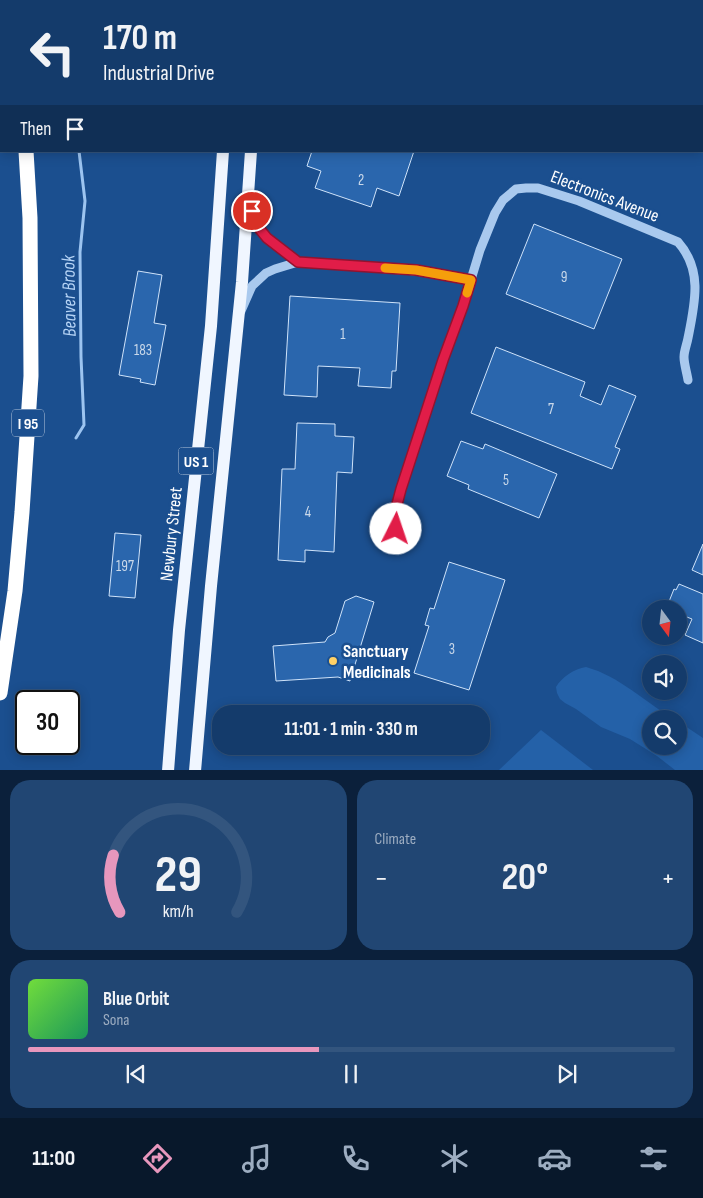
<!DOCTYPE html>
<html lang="en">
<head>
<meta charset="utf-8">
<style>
	:root { --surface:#143b6b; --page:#214673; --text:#f1f3f6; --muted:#9dadc1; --line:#33557e; --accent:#e797bd }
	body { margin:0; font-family:"Sofia Sans Condensed",sans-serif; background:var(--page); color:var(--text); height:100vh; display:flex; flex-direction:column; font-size:19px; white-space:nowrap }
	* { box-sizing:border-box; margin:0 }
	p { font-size:16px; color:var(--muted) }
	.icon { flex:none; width:28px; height:28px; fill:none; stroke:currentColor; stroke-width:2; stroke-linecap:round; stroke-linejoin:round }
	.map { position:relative; height:770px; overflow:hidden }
	.drawer { display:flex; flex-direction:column; gap:10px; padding:10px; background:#0b203b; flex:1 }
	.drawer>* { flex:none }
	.hud { position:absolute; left:0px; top:0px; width:704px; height:152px; box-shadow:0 2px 12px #0003,0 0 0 1px var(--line); background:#143b6b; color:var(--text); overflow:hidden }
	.needle { width:32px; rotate:165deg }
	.controls { position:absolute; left:642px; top:600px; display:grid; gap:10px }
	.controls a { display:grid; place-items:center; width:45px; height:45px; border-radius:50%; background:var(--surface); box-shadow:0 2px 12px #0003,0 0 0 1px var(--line); font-size:25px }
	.speed { position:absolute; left:15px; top:690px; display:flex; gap:10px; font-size:25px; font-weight:700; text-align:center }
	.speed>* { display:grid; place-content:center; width:65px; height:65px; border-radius:50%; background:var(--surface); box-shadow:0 2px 12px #0003,0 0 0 1px var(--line); line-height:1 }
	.speed .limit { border:2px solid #111; border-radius:8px; background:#fff; color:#111 }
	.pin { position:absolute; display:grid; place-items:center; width:42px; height:42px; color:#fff; margin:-21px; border:2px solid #fff; border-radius:50%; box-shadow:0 1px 5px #0007 }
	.me { position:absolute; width:55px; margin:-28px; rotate:4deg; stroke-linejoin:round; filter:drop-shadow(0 0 4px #0008) }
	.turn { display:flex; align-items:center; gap:18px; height:105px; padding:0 20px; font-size:22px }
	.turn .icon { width:65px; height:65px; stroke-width:2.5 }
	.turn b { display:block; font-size:35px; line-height:42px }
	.then { display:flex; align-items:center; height:48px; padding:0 20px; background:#0003; gap:10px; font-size:19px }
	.big { font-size:38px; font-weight:700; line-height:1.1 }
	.drawer .card { flex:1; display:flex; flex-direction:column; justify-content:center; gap:8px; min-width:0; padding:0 18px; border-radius:20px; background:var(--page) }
	.drawer .dial { align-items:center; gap:0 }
	.dial svg { height:130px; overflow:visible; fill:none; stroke:var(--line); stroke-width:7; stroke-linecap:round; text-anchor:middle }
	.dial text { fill:var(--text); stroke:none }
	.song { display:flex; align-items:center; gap:15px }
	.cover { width:60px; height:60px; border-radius:8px; background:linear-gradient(135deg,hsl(100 70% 55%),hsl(150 70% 35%)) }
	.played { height:5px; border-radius:2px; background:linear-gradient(90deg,var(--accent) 45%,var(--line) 45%) }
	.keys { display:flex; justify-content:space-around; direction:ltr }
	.heat { display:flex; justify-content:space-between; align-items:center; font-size:28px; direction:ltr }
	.drawer .tiles { flex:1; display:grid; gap:10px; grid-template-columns:1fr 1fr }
	.card:last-child { grid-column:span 2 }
	.trip { position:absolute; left:212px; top:705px; width:278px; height:50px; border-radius:20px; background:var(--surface); box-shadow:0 2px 12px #0003,0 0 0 1px var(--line); font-weight:700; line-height:50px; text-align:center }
	.menu { display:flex; height:80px; justify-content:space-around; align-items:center; background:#08182b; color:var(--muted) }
	.menu .icon { width:35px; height:35px }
	.menu .active { color:var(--accent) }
	.menu b { font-size:22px; color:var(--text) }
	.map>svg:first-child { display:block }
	.green { fill:#2461a8 }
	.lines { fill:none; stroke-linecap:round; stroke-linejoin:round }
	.stream { stroke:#9cc4f0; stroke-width:3 }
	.building { fill:#2a66ad; stroke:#cfe3fa }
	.minor { stroke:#a9c9ee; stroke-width:9 }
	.major { stroke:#f0f6ff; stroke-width:12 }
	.highway { stroke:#fff; stroke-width:15 }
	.route-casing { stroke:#92132f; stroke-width:12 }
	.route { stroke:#e11d48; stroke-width:9 }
	.slow { stroke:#f59e0b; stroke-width:9 }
	.poi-dot { fill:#ffd166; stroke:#1b4f8f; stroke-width:2 }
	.labels { text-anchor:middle; stroke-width:5; stroke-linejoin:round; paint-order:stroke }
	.number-label { font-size:15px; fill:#cad9ea }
	.shield { fill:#1b4f8f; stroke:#bbcadd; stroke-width:1 }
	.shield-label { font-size:16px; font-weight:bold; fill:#fff }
	.street-label { font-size:18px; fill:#fff; stroke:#1b4f8f }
	.poi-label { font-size:18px; font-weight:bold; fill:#fff; stroke:#1b4f8f; text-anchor:start }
	.water-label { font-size:19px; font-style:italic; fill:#b5d3f5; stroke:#1b4f8f }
</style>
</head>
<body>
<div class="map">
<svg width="703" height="771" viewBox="0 0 703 771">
	<rect width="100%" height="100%" fill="#1b4f8f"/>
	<g class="green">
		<path d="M586,667C619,676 645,702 674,719H651V746H679V722L703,738V770H675L657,756L630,739L601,727L576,709L565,703L560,699L557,693L556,687C562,677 574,669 586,667Z"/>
		<path d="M541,730L593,770H499Z"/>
	</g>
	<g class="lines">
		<g class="stream">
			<path d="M122,1V0"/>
			<path d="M76,438L84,425L81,357L80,252L85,201L79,151"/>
		</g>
	</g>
	<g class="building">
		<path d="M312,151H414L399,196L377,188L371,207L315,188L321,171L307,166Z"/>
		<path d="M534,224L622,259L594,329L506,294Z"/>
		<path d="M138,271L162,275L154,323L166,325L155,385L140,382L141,379L119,375Z"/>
		<path d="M290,296L400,303L396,371H392L391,388L358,386L360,368L318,366L317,397L284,395Z"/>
		<path d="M496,347L585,382L580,396L601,405L609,385L636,396L615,447L620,449L612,469L471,413Z"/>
		<path d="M297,423L335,424V436L354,437L352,473L337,472L334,552L305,550V562L278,560L282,469H295Z"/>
		<path d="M461,441L483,449L485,444L557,474L539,518L468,489L469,485L447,476Z"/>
		<path d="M115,533L141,535L135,598L109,596Z"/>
		<path d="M703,544V575L692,570Z"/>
		<path d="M449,562L505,580L469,690L414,673L429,626L425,625L430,608L434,609Z"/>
		<path d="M679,584L703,594V643L685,635L692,619L679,614V609H666L674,589L676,590Z"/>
		<path d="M356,596L374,602L350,681L338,677L276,681L273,646L325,642L328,637L335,633L345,601Z"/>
	</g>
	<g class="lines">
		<g class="minor">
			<path d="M250,202L258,227L267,238L298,262"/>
			<path d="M241,311L252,286L266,273L275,269L298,262L416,271L471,280"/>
			<path d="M399,546L396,535L395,512L401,489L447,348L463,306L480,250L495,213L503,200L516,189L526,188H538L579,201L678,242C703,270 695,303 688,338C687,344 684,351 684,357C684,364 687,373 688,380"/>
		</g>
		<g class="major">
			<path d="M232,1V0"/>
			<path d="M260,1V0"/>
			<path d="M168,771L179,630L211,326L223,151"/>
			<path d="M195,771L211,586L242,282L251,151"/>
		</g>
		<g class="highway">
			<path d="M12,0L13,1"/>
			<path d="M0,693L15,591L22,512L31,376L30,218L26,151"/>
		</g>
	</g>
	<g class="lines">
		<defs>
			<path id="route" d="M252,211L258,227L267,238L298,262L416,270L471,280L463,306L443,360L401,489L395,512L396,529"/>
		</defs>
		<use href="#route" class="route-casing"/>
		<use href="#route" class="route"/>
		<path class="slow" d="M385,268L416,270L471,280L467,293"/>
	</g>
	<circle class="poi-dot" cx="333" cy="661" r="5"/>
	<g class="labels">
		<g class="number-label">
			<text x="361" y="185">2</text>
			<text x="564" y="282">9</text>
			<text x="343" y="339">1</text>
			<text x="143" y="355">183</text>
			<text x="551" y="414">7</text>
			<text x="506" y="485">5</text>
			<text x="308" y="517">4</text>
			<text x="125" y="571">197</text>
			<text x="452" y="654">3</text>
		</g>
		<g class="shield">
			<rect x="12" y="409.5" width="32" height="27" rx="4"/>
			<rect x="178.5" y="447.5" width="35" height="27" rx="4"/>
		</g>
		<g class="shield-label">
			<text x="28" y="429">I 95</text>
			<text x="196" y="467">US 1</text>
		</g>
		<g class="street-label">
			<text transform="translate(605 196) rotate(21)" y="6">Electronics Avenue</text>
			<text transform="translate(171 534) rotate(-84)" y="6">Newbury Street</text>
		</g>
		<g class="poi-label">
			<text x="343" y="657">Sanctuary<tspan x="343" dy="21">Medicinals</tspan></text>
		</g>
		<g class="water-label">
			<text transform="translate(68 296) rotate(-91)" y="7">Beaver Brook</text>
		</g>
	</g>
</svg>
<div class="controls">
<a><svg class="needle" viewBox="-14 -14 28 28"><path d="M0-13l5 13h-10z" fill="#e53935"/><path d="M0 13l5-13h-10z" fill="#9dadc1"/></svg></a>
<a><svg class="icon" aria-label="sound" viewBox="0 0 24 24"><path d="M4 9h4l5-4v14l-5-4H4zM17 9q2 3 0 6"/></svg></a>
<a><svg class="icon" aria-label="search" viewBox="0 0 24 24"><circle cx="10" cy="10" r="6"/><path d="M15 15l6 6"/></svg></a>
</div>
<div class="speed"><div class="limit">30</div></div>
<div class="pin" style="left:252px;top:211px;background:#d93025"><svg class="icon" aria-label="arrive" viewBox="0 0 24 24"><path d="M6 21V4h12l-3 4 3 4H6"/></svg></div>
<svg class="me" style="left:396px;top:529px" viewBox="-20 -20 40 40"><circle r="19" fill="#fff"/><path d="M0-13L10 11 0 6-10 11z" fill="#e11d48"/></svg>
<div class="trip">11:01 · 1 min · 330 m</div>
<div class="hud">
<div class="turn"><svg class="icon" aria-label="left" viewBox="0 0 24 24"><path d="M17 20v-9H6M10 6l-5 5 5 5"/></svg><div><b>170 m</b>Industrial Drive</div></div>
<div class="then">Then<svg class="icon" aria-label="arrive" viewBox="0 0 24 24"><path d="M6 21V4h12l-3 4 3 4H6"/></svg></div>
</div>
</div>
<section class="drawer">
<div class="tiles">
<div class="card dial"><svg viewBox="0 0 100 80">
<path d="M14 69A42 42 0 1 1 86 69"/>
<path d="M14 69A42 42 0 0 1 10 34" stroke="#e797bd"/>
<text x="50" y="56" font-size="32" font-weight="700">29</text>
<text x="50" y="72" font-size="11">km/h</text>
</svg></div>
<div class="card"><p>Climate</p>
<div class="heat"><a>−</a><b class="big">20°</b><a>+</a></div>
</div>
<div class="card">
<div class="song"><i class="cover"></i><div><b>Blue Orbit</b><p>Sona</p></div></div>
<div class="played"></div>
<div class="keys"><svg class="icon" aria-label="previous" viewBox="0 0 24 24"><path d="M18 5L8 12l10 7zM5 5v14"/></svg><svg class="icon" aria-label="pause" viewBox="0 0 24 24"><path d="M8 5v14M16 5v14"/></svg><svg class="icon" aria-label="next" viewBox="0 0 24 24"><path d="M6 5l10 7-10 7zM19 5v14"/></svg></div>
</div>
</div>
</section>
<nav class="menu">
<b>11:00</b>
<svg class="icon active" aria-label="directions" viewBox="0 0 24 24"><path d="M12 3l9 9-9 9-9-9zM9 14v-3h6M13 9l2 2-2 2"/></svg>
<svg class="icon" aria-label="music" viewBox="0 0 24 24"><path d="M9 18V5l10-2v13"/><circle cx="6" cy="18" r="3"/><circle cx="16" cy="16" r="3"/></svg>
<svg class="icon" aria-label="phone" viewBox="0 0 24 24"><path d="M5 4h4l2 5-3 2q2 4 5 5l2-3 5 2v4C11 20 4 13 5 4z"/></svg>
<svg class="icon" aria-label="climate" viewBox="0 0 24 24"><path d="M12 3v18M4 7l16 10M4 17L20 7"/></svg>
<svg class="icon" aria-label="car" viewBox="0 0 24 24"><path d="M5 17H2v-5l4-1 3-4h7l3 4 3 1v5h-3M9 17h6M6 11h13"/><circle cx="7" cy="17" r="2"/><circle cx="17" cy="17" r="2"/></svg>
<svg class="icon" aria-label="filters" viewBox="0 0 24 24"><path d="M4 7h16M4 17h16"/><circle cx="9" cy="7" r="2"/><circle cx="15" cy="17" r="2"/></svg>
</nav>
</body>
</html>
